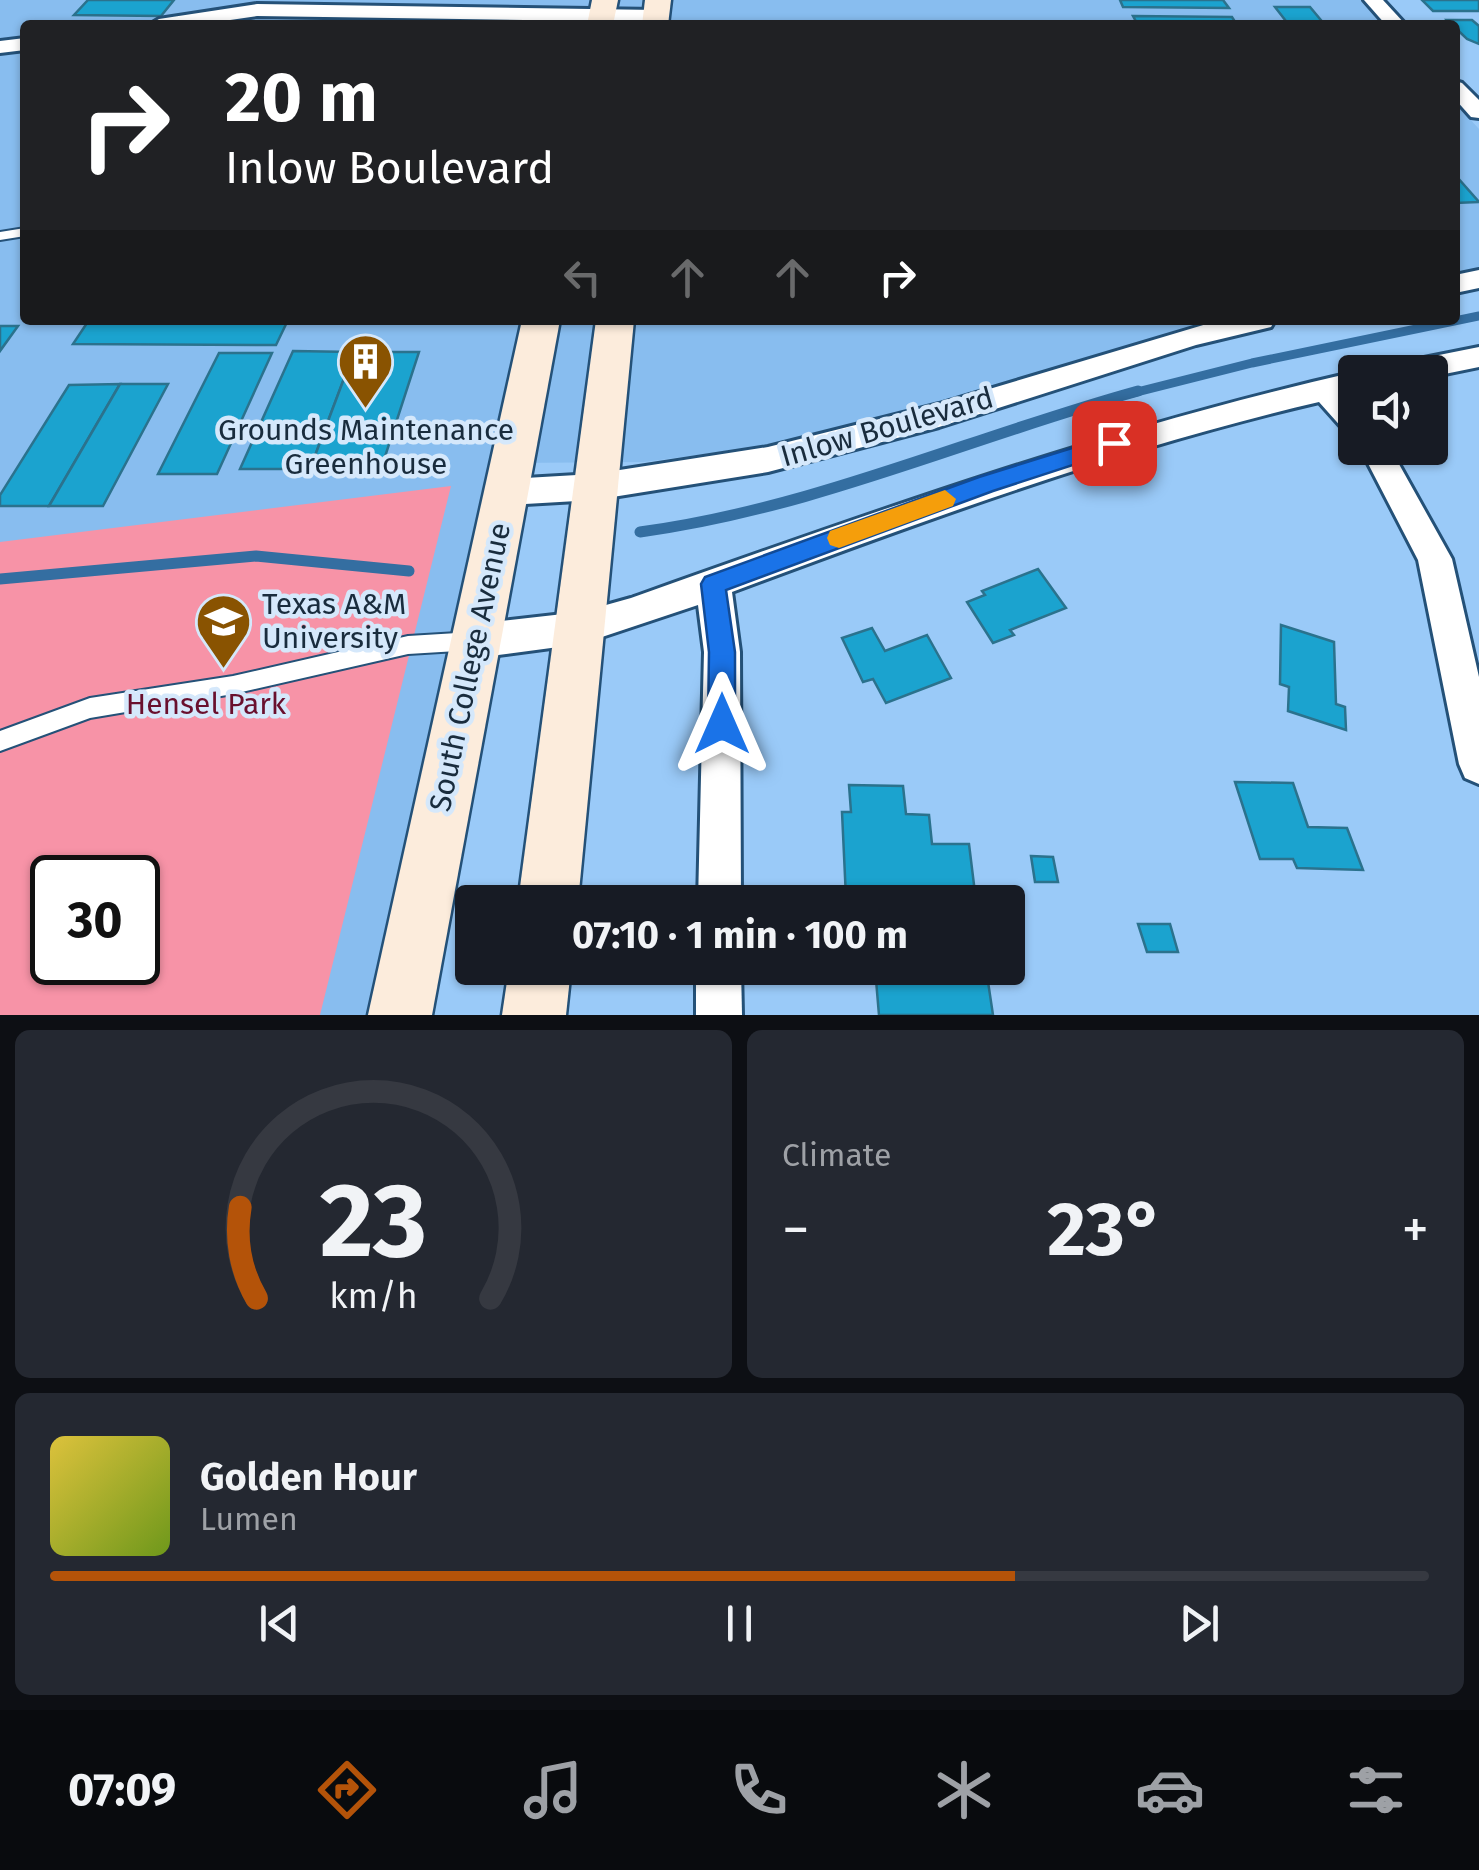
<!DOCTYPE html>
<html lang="en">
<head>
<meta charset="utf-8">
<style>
	:root { --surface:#171b24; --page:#242831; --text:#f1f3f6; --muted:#9ea1a6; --line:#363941; --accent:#b45309 }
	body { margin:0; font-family:"Fira Sans",sans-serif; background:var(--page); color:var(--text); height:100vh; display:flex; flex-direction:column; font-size:38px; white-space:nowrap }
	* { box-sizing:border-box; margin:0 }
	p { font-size:32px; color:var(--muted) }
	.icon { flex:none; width:55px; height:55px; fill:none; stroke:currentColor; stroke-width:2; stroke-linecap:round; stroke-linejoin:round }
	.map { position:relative; height:1015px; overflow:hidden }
	.details { display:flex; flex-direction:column; gap:15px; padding:15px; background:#0d0f14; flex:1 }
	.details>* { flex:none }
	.banner { position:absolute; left:20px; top:20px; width:1440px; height:305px; border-radius:10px; box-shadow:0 2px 8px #0004; background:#202124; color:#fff; overflow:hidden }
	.fabs { position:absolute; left:1338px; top:355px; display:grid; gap:20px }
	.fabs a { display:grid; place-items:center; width:110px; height:110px; border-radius:10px; background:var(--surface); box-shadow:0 2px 8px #0004; font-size:50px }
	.speed { position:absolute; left:30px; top:855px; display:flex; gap:20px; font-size:50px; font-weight:700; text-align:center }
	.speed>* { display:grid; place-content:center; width:130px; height:130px; border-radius:50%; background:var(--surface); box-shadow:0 2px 8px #0004; line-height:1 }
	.speed .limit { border:5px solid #111; border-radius:15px; background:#fff; color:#111 }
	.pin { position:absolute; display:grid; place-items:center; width:85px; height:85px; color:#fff; margin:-42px; border-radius:20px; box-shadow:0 5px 15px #0006 }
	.me { position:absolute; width:110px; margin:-55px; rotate:0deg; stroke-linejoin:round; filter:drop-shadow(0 0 8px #0008) }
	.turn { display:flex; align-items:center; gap:35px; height:210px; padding:0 40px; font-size:45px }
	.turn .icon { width:130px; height:130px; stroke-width:2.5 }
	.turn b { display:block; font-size:70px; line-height:85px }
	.lanes { display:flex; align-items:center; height:95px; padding:0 40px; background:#0003; justify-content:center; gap:50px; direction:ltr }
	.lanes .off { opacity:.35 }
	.big { font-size:75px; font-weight:700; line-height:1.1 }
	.details .widget { flex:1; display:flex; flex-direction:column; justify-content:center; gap:15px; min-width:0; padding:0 35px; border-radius:15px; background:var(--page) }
	.details .dial { align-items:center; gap:0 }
	.dial svg { height:260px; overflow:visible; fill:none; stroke:var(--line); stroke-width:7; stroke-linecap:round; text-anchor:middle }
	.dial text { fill:var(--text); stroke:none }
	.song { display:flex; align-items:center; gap:30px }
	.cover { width:120px; height:120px; border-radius:15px; background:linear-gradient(135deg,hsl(50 70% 55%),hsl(80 70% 35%)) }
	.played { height:10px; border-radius:5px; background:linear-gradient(90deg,var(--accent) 70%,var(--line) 70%) }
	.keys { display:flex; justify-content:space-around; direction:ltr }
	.heat { display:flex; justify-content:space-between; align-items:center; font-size:55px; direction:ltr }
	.details .tiles { flex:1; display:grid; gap:15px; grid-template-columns:1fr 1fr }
	.widget:last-child { grid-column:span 2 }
	.trip { position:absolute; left:455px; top:885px; width:570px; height:100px; border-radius:10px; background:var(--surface); box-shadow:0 2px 8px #0004; font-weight:700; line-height:100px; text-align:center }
	.menu { display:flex; height:160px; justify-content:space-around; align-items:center; background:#090b0e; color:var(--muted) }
	.menu .icon { width:70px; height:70px }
	.menu .current { color:var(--accent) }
	.menu b { font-size:45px; color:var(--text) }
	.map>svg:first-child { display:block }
	.built { fill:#88bdef; fill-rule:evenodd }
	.green { fill:#f793a7; fill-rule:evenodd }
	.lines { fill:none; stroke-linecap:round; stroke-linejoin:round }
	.stream-far1 { stroke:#346ea1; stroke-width:9 }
	.stream { stroke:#346ea1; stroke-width:11 }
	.building { fill:#1ba3cf; stroke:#2b728d; stroke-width:2.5 }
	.service-casing { stroke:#245178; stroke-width:4 }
	.minor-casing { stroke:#245178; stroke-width:6 }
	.secondary-casing { stroke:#245178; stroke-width:5 }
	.service { fill:#fff; fill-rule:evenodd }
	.minor { fill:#fff; fill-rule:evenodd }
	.secondary { fill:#fcecdc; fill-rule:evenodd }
	.route { fill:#1a73e8; stroke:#114b97; stroke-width:2.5 }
	.slow { fill:#f59e0b }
	.labels { text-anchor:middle; stroke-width:9; stroke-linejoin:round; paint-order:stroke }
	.street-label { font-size:30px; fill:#192c3d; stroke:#d5e8fb }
	.poi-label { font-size:30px; fill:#192c3d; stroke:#d5e8fb }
	.park-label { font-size:30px; fill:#690f2d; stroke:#d5e8fb }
</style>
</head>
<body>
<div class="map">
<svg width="1479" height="1015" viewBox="0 0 1479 1015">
	<rect width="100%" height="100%" fill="#9acaf8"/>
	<g class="built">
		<path d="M0,0H1360L1383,25H25V320H1235L782,444L644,462L493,463L368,1015H0ZM52,878H138V962H52Z"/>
		<path d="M1455,103L1479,129V269L1455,274Z"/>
	</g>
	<path class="green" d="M451,486L320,1015H0V542ZM52,878H138V962H52Z"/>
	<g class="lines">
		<path class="stream-far1" d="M1129,394L1252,363L1479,316"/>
		<g class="stream">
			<path d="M640,532C812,509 971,437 1138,391"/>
			<path d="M0,579L256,556L409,571"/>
		</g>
	</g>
	<g class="building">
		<path d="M88,0H174L161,16L74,15Z"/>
		<path d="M1120,0H1223L1229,8L1123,7Z"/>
		<path d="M1422,0H1479V11H1433Z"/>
		<path d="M1275,7H1310L1325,25H1289Z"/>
		<path d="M1133,16L1232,17L1237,25H1138Z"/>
		<path d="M1447,20H1472L1479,26V44L1467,39Z"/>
		<path d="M1455,177H1457L1479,202L1455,203Z"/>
		<path d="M89,320H288L276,345L73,344Z"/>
		<path d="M0,326H18L0,351Z"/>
		<path d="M293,351L354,352L310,469H240Z"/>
		<path d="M354,352H419L381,469H310Z"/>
		<path d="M219,353H272L217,474H158Z"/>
		<path d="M120,384L49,506H0V495L69,385Z"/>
		<path d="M120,384H168L103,506H49Z"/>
		<path d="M1038,569L1066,608L1010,630L1014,635L993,643L967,602L985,595L982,591Z"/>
		<path d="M1281,625L1334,642L1336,704L1345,707L1346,730L1288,711L1289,687L1280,684Z"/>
		<path d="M872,628L885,651L927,635L951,678L886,703L873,679L863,682L842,638Z"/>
		<path d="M1235,782L1293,783L1308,827L1347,828L1363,870L1297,868L1293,859H1260Z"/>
		<path d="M849,785L903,786L906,814L929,815L932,844H969L976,901L846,898L842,812H851Z"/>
		<path d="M1031,856L1053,857L1058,882H1035Z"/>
		<path d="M1138,924H1170L1178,952H1147Z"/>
		<path d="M875,968H972L973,975H987L993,1015H879Z"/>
	</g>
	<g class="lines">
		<defs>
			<g id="service">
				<path d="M25,228V236L0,240V232Z"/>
				<path d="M474,632L481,635L484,641L481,647L474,650L408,654L233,694L90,718L0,751V731L90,698L233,676L408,636Z"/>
			</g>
			<g id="minor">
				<path d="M1364,0H1383L1406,25H1386Z"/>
				<path d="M257,4L656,10L665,16L656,22L257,16L196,25H149L159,19Z"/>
				<path d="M25,38V50L0,53V41Z"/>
				<path d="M1455,81L1462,83L1479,100V118L1471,117L1455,99Z"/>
				<path d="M1479,270V288L1455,293V275Z"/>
				<path d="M1220,320H1275L1271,327L1196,345L939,427L768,472L594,500L506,505L495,501L490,492L495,483L506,479L594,474L768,447L939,404Z"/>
				<path d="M1479,347V367L1430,377V372H1390L1394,365L1404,362Z"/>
				<path d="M1355,372V394L1348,395L1355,403V433L1344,430L1319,402C1118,449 925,520 732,592L740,652L741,902H698L704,652L698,605L581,644L475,658L462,653L457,641L462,629L475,624L581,612L631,598C870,513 1108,428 1355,372Z"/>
				<path d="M1360,448H1390L1452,559L1479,677V784L1465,778L1459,764L1418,560Z"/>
				<path d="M696,968H741L742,1015H696Z"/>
			</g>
			<g id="secondary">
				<path d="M592,0H618L613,25H587Z"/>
				<path d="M645,0H671L668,25H642Z"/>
				<path d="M522,320H560L432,1015H368Z"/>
				<path d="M596,320H634L578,902H518Z"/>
				<path d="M509,968H571L566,1015H502Z"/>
			</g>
		</defs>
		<use href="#service" class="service-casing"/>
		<use href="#minor" class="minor-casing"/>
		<use href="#secondary" class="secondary-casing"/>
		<use href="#service" class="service"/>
		<use href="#minor" class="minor"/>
		<use href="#secondary" class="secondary"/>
	</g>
	<path class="route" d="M1114,435L1125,443L1122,449L993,491L726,590L735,652V724L731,733L722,737L712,733L708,724L709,652L701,584L705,577L979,477Z"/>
	<path class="slow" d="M945,490L956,499L953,506L839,548L830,545L827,538L830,531Z"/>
	<defs>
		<symbol id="building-pin" viewBox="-11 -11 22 30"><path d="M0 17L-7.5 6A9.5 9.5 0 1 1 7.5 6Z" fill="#895301" stroke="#d5e8fb"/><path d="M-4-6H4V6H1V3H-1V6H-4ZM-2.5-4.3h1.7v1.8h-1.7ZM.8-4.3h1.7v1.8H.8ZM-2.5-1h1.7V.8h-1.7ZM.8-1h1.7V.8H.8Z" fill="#fff"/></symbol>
		<symbol id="university-pin" viewBox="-11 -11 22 30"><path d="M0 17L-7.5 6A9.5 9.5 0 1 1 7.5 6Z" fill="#895301" stroke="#d5e8fb"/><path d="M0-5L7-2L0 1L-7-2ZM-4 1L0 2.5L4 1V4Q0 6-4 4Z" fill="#fff"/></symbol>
	</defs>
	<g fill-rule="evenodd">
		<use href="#building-pin" x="334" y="330" width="63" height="86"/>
		<use href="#university-pin" x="192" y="590" width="63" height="86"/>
	</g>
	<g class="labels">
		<g class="street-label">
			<text transform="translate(887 427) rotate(-16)" y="10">Inlow Boulevard</text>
			<text transform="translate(470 667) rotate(-78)" y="10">South College Avenue</text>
		</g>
		<g class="poi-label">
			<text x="366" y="440">Grounds Maintenance<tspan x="366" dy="34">Greenhouse</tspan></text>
			<text x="262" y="614" text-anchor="start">Texas A&amp;M<tspan x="262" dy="34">University</tspan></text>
		</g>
		<g class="park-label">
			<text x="206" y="714">Hensel Park</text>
		</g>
	</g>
</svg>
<div class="fabs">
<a><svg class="icon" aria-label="sound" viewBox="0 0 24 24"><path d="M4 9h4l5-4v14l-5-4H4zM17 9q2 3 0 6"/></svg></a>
</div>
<div class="speed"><div class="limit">30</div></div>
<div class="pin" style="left:1114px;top:443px;background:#d93025"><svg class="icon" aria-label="arrive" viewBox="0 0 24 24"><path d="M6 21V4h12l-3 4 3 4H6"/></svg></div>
<svg class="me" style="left:722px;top:724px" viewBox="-20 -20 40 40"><path d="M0-17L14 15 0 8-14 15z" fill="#1a73e8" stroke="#fff" stroke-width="4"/></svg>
<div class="trip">07:10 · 1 min · 100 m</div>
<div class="banner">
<div class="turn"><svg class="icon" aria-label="right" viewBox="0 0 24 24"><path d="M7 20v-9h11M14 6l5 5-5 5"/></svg><div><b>20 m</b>Inlow Boulevard</div></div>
<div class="lanes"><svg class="icon off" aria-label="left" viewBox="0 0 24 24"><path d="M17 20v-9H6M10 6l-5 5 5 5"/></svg><svg class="icon off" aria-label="ahead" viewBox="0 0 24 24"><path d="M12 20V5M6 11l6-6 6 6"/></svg><svg class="icon off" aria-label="ahead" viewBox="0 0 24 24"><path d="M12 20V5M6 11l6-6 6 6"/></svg><svg class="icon" aria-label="right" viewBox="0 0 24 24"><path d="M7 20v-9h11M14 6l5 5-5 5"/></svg></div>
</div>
</div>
<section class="details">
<div class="tiles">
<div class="widget dial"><svg viewBox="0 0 100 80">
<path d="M14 69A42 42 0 1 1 86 69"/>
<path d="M14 69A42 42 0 0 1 9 41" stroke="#b45309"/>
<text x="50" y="56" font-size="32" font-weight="700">23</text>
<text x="50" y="72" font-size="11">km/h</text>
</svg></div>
<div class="widget"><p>Climate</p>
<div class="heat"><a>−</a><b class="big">23°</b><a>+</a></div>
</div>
<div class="widget">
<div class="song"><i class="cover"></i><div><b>Golden Hour</b><p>Lumen</p></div></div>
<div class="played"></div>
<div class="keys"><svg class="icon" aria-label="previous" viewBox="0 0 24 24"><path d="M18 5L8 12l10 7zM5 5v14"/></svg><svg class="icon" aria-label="pause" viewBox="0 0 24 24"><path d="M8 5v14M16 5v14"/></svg><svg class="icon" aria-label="next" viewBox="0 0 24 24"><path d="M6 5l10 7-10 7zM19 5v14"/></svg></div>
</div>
</div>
</section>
<nav class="menu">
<b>07:09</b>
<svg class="icon current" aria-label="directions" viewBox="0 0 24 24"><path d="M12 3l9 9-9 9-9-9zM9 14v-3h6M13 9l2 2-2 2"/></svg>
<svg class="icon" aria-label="music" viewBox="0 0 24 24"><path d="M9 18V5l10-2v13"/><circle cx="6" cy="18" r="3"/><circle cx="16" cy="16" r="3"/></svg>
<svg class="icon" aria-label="phone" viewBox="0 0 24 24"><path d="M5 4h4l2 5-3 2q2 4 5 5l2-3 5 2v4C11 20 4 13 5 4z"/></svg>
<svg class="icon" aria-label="climate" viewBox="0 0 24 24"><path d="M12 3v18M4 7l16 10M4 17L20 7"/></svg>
<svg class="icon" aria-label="car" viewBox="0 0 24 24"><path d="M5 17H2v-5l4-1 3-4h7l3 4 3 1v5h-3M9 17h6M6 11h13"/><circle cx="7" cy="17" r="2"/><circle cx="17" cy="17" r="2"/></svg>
<svg class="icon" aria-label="filters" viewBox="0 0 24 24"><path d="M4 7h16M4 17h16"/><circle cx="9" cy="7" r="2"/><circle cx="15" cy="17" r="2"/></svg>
</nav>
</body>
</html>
